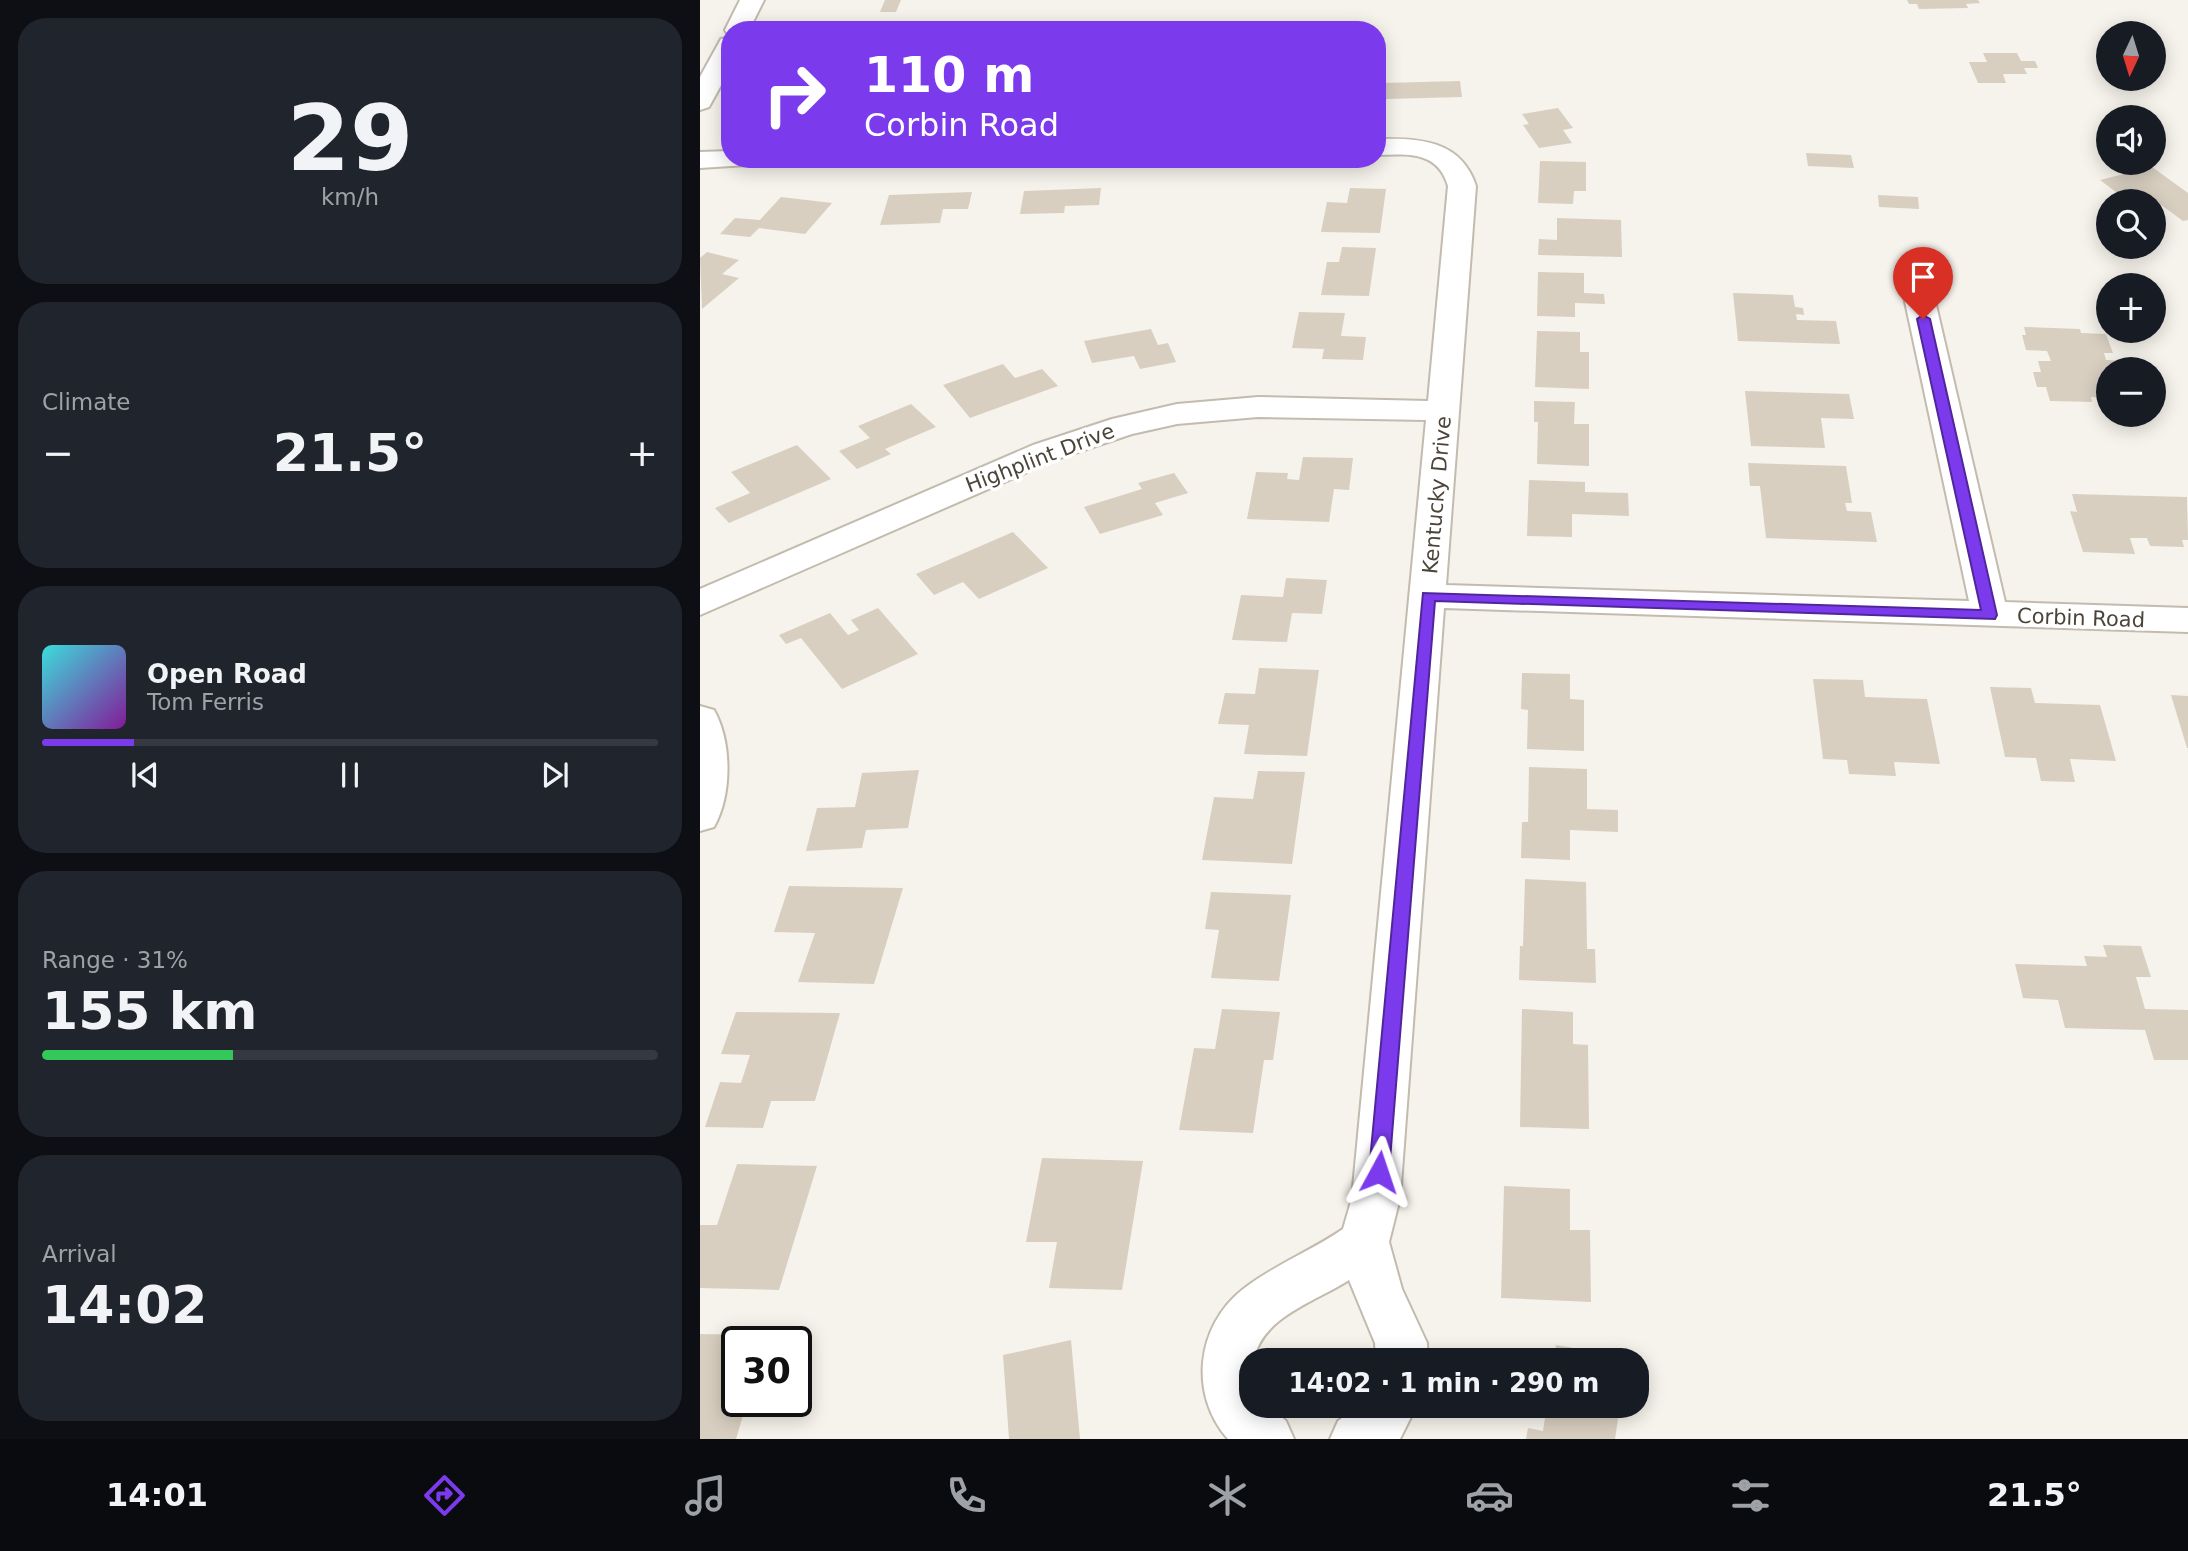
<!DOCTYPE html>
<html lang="en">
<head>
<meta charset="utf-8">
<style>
	:root { --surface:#171b24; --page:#20242c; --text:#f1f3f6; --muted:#9ea1a6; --line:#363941; --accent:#7c3aed }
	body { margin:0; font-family:"DejaVu Sans",sans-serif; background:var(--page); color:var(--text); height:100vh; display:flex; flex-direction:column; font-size:26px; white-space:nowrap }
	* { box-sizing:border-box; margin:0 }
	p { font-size:23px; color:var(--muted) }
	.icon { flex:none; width:38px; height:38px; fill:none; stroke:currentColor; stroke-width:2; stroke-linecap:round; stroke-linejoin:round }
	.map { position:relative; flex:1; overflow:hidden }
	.side { display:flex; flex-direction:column; gap:18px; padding:18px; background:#0d0f14; width:700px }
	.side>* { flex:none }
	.guide { position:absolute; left:21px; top:21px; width:665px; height:147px; border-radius:28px; box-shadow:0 4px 18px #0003; background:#7c3aed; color:#fff; overflow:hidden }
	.needle { width:46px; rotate:184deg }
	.buttons { position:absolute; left:1396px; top:21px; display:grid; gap:14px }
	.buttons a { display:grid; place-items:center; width:70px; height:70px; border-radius:50%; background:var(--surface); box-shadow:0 4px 18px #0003; font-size:35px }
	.speed { position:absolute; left:21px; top:1326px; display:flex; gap:14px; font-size:35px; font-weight:700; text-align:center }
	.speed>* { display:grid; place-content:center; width:91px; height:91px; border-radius:50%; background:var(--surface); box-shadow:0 4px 18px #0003; line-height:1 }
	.speed .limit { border:4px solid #111; border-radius:10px; background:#fff; color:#111 }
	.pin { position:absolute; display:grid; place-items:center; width:60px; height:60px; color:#fff; margin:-72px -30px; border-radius:50% 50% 50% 0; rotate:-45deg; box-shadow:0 0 7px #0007 }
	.pin .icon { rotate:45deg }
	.me { position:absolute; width:77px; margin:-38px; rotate:5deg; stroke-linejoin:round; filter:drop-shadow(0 0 5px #0008) }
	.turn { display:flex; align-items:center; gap:24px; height:147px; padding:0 28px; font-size:32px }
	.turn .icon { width:91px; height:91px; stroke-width:2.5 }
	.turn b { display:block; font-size:49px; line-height:60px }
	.big { font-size:52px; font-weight:700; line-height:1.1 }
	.side .card { flex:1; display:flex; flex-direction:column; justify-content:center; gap:10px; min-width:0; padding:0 24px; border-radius:28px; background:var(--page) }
	.side .dial { align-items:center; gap:0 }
	.dial b { font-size:91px; line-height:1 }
	.song { display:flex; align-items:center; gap:21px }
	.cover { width:84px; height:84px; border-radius:10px; background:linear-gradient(135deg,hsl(180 70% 55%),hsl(290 70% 35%)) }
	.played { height:7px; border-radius:4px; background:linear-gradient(90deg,var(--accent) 15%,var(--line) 15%) }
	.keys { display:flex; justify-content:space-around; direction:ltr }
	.heat { display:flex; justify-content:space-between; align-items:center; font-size:38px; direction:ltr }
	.charge { height:10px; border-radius:5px; background:linear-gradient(90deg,#34c759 31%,var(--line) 0) }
	.trip { position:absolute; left:539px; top:1348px; width:410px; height:70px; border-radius:28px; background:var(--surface); box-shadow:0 4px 18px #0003; font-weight:700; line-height:70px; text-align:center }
	.dock { display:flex; height:112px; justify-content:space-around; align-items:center; background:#090b0e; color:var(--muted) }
	.dock .icon { width:49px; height:49px }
	.dock .on { color:var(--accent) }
	.dock b { font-size:32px; color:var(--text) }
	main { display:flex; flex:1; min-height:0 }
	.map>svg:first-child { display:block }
	.building { fill:#d8cfc1 }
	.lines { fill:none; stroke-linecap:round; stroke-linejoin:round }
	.street-casing { stroke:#c2bbae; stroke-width:4 }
	.street { fill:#fff; fill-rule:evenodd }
	.route { fill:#7c3aed; stroke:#51269a; stroke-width:2 }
	.labels { text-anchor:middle; stroke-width:7; stroke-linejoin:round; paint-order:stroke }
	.street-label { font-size:21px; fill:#4b4439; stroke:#fff }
</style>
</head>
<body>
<main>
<section class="side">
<div class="card dial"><b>29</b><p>km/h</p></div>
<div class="card"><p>Climate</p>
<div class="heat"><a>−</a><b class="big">21.5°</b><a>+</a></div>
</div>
<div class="card">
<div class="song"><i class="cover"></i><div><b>Open Road</b><p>Tom Ferris</p></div></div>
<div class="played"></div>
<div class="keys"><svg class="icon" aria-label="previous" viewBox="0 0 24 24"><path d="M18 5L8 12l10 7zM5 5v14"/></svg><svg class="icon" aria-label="pause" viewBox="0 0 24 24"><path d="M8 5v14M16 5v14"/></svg><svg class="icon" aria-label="next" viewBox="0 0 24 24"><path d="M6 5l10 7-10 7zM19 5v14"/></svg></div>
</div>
<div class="card"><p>Range · 31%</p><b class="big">155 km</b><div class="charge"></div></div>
<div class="card"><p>Arrival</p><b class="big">14:02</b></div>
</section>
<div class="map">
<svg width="1488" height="1439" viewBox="0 0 1488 1439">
	<rect width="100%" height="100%" fill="#f6f3ec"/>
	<g class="building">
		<path d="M185,0H201L196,12H180Z"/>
		<path d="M1207,0H1278L1280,3L1266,4L1268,8L1219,9L1217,4H1209Z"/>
		<path d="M1283,53H1317L1321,61H1335L1338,68H1324L1327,74H1303L1306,83H1278L1269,62H1287Z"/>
		<path d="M760,81L762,97L686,99L684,83Z"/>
		<path d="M858,108L873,128L863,130L872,143L839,148L823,125L829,124L822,114Z"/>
		<path d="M1106,153L1151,155L1154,168L1108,166Z"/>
		<path d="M840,161L886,162V191H874L873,204L838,203Z"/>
		<path d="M1452,167L1488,193V220L1483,221L1449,196L1428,201L1400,180Z"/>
		<path d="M401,188L399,205L365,206L364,213L320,214L324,191Z"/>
		<path d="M650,188L686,189L680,233L621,232L627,202L647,203Z"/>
		<path d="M272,192L268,209H243L240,223L180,225L189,195Z"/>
		<path d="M1178,195L1218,197L1219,209L1179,207Z"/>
		<path d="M81,197L132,203L105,234L59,228L50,237L20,234L35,218L60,220Z"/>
		<path d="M857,218L921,220L922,257L838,255L839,239L857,240Z"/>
		<path d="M642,247L676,248L669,296L621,295L627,262H639Z"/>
		<path d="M7,252L39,260L22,274L39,278L2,309L0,258Z"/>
		<path d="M838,272L884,273V293L904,294L905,304L875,303V317L837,316Z"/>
		<path d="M1033,293L1093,295L1095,307L1103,308L1104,315L1096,314L1097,320L1136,321L1140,344L1038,341Z"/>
		<path d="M599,312L645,313L641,336L666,337L663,360L622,359L624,349L592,348Z"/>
		<path d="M1324,327L1380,329L1381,333L1406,334L1413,353H1404L1406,360L1426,361L1429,369H1409V398L1391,397L1392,402L1350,401L1346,387H1337L1333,372H1341L1338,361H1351L1347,351L1326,350L1322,335H1326Z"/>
		<path d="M451,329L458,345L468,343L476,362L440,369L434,356L392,363L384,341Z"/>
		<path d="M837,331L880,332V352H889V389L835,387Z"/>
		<path d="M303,364L315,378L342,369L358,386L270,418L243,385Z"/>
		<path d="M1045,391L1149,394L1154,419L1121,418L1125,448L1051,446Z"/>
		<path d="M834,401L875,402L874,424H889V466L837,464L838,422H834Z"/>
		<path d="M211,404L236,427L185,449L191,454L157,469L139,451L170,438L158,426Z"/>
		<path d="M97,445L131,479L29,523L15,508L50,493L31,472Z"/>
		<path d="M603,457L653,458L649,490L634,489L629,522L547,519L556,472L588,473L587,479L599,480Z"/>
		<path d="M1048,463L1146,466L1152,503H1145L1147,511L1171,512L1177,542L1066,538L1060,486H1050Z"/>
		<path d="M474,473L488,493L455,503L463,515L400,534L384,507L442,489L438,483Z"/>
		<path d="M829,480L885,482V492L928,493L929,516L872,514V537L827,536Z"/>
		<path d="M1372,494L1487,497L1488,540H1482L1484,547L1450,546L1447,538H1430L1435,554L1383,552L1370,511L1377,512Z"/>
		<path d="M313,532L348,568L279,599L263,582L234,595L216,574Z"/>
		<path d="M586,578L627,580L622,614L592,613L587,642L532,640L541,595L583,597Z"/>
		<path d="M178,608L218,654L142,689L101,638L86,644L79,635L130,613L148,635L159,630L151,620Z"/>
		<path d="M559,668L619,670L607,756L544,754L549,725L518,724L525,693L555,694Z"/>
		<path d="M822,673L870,674V699L884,700V751L827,749L828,710L821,709Z"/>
		<path d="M1113,679L1163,680L1165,697L1227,699L1240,764L1194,762L1196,776L1149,774L1147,760L1123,759Z"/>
		<path d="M1290,687L1331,688L1335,703L1400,705L1416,761L1370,759L1375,782L1341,781L1336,758L1305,757Z"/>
		<path d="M1471,695L1488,696V748H1487Z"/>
		<path d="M829,767L887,769V809L918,810V832L870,830V860L821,858L822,822H828Z"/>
		<path d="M219,770L208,828L166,830L162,848L106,851L117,808L155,807L162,773Z"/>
		<path d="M558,771L605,772L592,864L502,860L514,797L553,799Z"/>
		<path d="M825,879L886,882L887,949H895L896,983L819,980L820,946H823Z"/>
		<path d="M89,886L203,888L174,984L98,982L115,933L74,932Z"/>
		<path d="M511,892L591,895L579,981L511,978L519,930L505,929Z"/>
		<path d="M1403,945L1441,946L1451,977H1436L1445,1009L1488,1010V1060H1454L1445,1030L1365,1028L1358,1000L1323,998L1315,964L1387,966L1384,956L1407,957Z"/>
		<path d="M522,1009L580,1012L573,1060H564L553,1133L479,1130L494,1048L515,1049Z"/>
		<path d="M822,1009L873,1012V1044L888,1045L889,1129L820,1127Z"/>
		<path d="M36,1012L140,1013L115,1101H71L63,1128L5,1127L20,1082L41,1083L50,1055L21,1054Z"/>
		<path d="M342,1158L443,1161L422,1290L349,1288L357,1242H326Z"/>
		<path d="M37,1164L117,1166L79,1290L0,1288V1225H17Z"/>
		<path d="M804,1186L870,1189V1230H890L891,1302L801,1298Z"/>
		<path d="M0,1334L67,1335L65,1342H37V1402H47L36,1439H0Z"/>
		<path d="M371,1340L380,1439H309L303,1355Z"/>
		<path d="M856,1345L926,1357L925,1360H854Z"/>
		<path d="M847,1405H920L915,1439H826L828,1428L843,1431Z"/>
	</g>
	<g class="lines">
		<defs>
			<g id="street">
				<path d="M40,0H64L49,30H30L28,35L25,30Z"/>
				<path d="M30,37V69L9,107L0,110V77L21,39Z"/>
				<path d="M677,139C719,138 761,140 776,186L746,585L1269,601L1203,292L1207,286L1218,283L1229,286L1233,292L1305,602L1488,608V632L744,608L700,1198L689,1242L702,1289L727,1343L728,1360H676L675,1343L649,1280C617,1301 561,1317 554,1360H551V1405H568L586,1421L594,1439H528C489,1395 496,1327 542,1290C572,1266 611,1251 643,1229L652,1198L726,420L558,417L477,424L432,434L357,459L0,615V589L333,445L412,419L477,404L558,397L728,401L748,186C738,151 708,154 677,155Z"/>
				<path d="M30,151V159H50L47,165L0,168V152Z"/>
				<path d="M0,706L14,710C32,742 32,795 14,827L0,831Z"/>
				<path d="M659,1405H717L700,1439H630L638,1421Z"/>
			</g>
		</defs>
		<use href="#street" class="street-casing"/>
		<use href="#street" class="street"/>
	</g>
	<path class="route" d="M1223,315L1230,319L1297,615L1295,619L735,601L689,1172L686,1178L679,1181L672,1178L669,1172L723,593L1281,610L1217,319Z"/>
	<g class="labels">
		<g class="street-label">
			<text transform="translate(340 458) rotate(-21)" y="7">Highplint Drive</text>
			<text transform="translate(737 495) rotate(-85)" y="7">Kentucky Drive</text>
			<text transform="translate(1381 618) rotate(2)" y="7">Corbin Road</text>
		</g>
	</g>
</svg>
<div class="buttons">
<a><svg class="needle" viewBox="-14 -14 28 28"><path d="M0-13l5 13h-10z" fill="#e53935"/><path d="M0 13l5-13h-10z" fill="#9ea1a6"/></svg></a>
<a><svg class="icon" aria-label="sound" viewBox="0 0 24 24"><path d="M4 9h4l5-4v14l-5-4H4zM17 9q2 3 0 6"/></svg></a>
<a><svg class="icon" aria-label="search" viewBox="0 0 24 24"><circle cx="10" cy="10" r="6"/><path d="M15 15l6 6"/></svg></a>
<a>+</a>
<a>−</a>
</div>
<div class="speed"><div class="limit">30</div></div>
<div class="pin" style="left:1223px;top:319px;background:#d93025"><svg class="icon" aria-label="arrive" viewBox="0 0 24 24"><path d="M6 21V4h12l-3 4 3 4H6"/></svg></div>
<svg class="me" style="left:679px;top:1172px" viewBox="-20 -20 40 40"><path d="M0-17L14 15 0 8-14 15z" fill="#7c3aed" stroke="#fff" stroke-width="4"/></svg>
<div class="trip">14:02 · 1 min · 290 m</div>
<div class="guide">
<div class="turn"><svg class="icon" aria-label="right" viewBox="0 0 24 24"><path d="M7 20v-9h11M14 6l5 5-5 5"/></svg><div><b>110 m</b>Corbin Road</div></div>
</div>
</div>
</main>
<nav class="dock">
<b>14:01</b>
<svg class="icon on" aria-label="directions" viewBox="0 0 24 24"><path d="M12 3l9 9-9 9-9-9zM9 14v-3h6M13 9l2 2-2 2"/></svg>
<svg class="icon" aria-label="music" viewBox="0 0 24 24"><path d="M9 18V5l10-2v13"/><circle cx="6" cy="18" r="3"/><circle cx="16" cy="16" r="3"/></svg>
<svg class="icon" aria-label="phone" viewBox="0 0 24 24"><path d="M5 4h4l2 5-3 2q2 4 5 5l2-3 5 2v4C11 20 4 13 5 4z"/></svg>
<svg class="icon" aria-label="climate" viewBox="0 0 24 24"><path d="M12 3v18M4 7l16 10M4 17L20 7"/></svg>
<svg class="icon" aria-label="car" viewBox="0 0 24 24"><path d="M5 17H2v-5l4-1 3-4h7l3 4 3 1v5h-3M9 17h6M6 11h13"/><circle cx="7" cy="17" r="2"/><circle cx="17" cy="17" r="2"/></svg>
<svg class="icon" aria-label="filters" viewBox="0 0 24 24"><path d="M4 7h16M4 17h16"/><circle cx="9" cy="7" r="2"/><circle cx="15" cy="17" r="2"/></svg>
<b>21.5°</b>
</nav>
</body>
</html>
